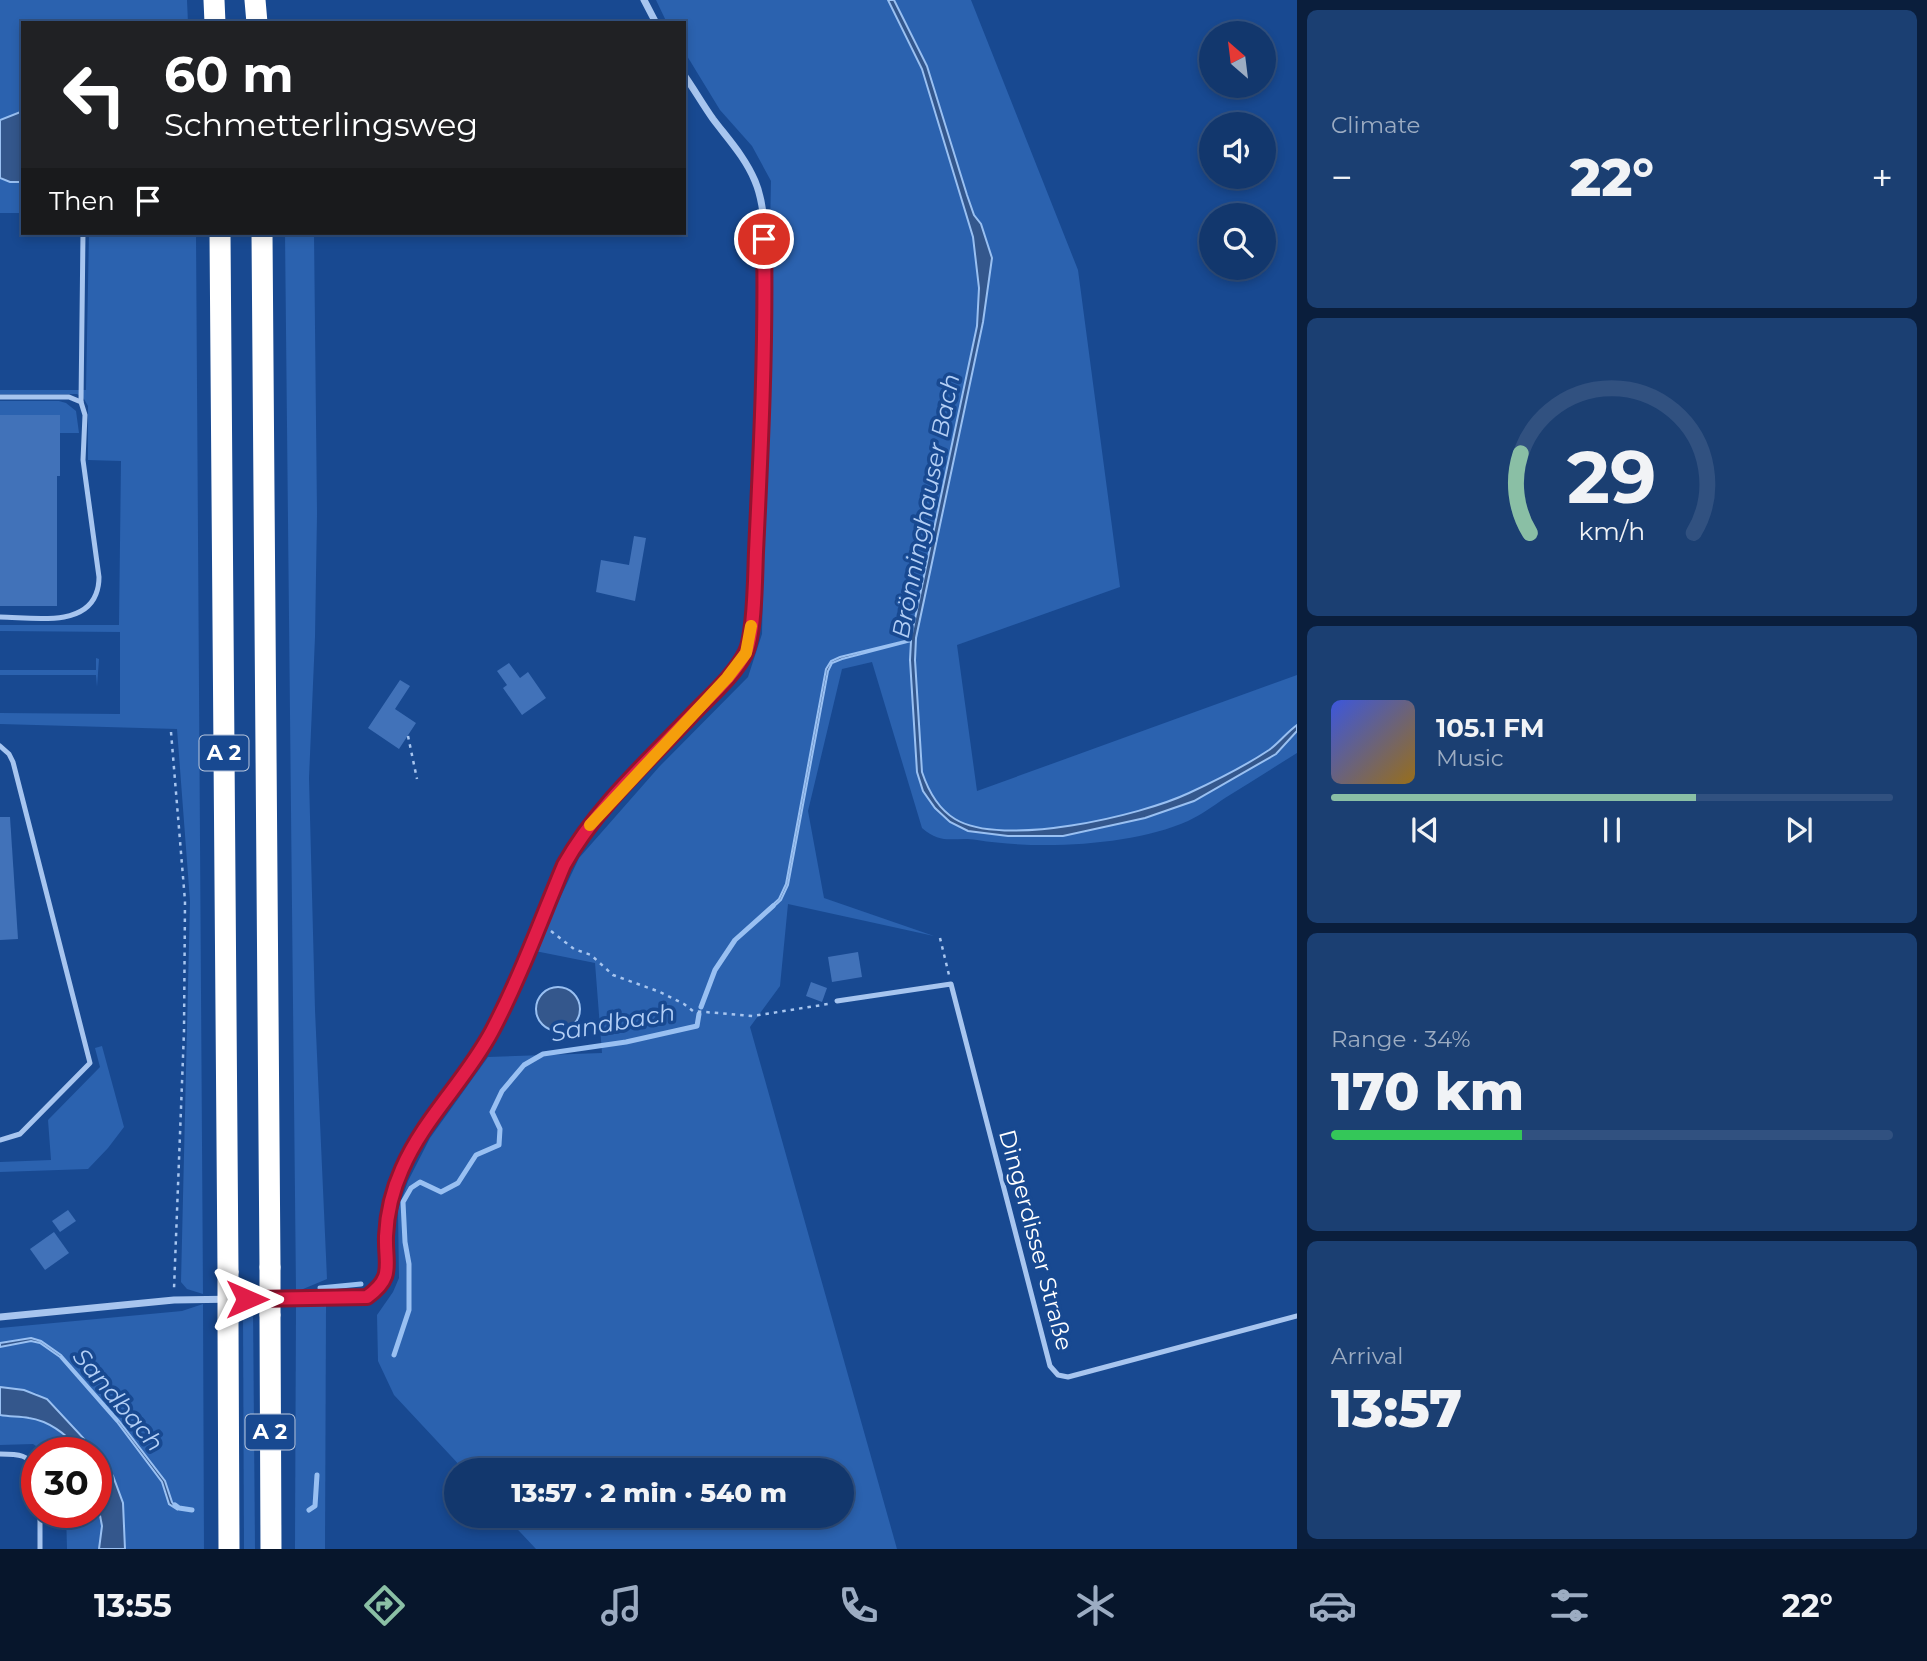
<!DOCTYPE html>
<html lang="en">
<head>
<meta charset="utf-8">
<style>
	:root { --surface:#12376d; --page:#1b3f72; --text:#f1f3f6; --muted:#9cacc2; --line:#315180; --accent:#8abfa5 }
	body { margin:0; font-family:Montserrat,sans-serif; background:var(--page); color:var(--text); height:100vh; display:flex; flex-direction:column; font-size:26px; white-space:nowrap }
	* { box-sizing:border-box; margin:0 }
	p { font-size:23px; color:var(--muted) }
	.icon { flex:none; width:38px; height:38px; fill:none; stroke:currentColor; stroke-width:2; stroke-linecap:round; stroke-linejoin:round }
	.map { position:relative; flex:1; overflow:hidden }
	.panel { display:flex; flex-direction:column; gap:10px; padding:10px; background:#0a1e3c; width:630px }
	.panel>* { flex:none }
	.guide { position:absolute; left:21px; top:21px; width:665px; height:214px; border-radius:0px; box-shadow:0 4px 10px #0003,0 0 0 2px var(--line); background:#202124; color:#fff; overflow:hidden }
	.needle { width:46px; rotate:332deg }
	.buttons { position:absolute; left:1199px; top:21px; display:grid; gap:14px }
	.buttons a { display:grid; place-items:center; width:77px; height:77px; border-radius:50%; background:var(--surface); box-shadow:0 4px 10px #0003,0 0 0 2px var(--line); font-size:35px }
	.speed { position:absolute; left:21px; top:1437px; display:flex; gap:14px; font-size:35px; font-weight:700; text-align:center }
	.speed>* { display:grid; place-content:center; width:91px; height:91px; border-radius:50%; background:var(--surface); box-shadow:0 4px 10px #0003,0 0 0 2px var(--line); line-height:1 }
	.speed .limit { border:10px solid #d22; background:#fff; color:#111 }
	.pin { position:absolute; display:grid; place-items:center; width:60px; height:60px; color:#fff; margin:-30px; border:4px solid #fff; border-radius:50%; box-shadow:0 2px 7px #0007 }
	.me { position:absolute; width:77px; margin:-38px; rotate:90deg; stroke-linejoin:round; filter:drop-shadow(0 0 5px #0008) }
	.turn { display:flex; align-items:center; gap:24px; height:147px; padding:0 28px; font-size:32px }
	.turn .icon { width:91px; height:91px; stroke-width:2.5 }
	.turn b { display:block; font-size:49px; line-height:60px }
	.then { display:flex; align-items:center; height:66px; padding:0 28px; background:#0003; gap:14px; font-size:26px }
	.big { font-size:52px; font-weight:800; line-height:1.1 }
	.panel .tile { flex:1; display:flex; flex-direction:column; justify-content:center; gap:10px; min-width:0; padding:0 24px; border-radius:10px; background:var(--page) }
	.panel .dial { align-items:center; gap:0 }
	.dial svg { height:182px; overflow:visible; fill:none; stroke:var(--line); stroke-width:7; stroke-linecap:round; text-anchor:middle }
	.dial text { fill:var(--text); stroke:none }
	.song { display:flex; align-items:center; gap:21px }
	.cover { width:84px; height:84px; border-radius:10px; background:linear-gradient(135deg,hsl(230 70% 55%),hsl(40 70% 35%)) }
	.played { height:7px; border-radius:4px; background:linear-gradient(90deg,var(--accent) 65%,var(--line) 65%) }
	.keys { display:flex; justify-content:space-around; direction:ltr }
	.heat { display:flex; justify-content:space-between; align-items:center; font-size:38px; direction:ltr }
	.charge { height:10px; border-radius:5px; background:linear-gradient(90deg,#34c759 34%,var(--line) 0) }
	.trip { position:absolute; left:444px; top:1458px; width:410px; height:70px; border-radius:35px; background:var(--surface); box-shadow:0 4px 10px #0003,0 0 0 2px var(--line); font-weight:800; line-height:70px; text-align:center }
	.tabs { display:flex; height:112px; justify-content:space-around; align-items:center; background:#07162c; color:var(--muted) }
	.tabs .icon { width:49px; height:49px }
	.tabs .active { color:var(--accent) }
	.tabs b { font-size:32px; color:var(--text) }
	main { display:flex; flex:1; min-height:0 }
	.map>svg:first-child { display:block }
	.green { fill:#2b62af }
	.water { fill:#34578c; stroke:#99c0f2; stroke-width:2 }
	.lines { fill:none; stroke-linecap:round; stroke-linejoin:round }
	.stream { stroke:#99c0f2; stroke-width:5 }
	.building { fill:#4172b9 }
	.path { stroke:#a7c5ef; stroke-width:2.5; stroke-dasharray:3.5 5; stroke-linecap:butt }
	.lane { stroke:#a7c5ef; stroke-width:5 }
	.street { stroke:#a7c5ef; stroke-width:7 }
	.highway { stroke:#fff; stroke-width:21 }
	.highway-bridge { stroke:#fff; stroke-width:21 }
	.route-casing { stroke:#92132f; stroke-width:18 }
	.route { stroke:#e11d48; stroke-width:12 }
	.slow { stroke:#f59e0b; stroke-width:12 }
	.labels { text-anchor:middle; stroke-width:7; stroke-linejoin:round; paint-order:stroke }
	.shield { fill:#184991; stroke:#bac8de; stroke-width:2 }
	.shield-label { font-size:21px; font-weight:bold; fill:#fff }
	.street-label { font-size:23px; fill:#fff; stroke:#184991 }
	.water-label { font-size:24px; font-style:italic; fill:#b3cff6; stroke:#184991 }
</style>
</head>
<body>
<main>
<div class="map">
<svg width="1297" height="1549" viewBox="0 0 1297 1549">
	<rect width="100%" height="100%" fill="#184991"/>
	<g class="green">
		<path d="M0,0H187L188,23H23V213H0Z"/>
		<path d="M656,0H888L922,69L973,237L979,288L977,326L912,633L905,640L831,661L826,669L786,884L779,899L768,909L780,900L788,885L828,671L832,663L842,659L912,640L910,660L917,772L923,791L935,808L950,822L968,831L1008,836H1063L1145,818L1194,801L1276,754L1297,731V753C1273,768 1249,783 1225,798C1213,806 1201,815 1188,821C1132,846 1038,850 977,840C955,836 942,846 922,828L872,662L842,669L808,811L824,898L934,936L788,904L780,986L750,1027L897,1549H536L505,1516H842V1470H464L394,1395L378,1361L377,1315L393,1292L399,1278L398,1210L408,1181L430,1138L488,1057L602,1053L595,963L535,951L579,858L659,767L748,677L762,634L771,181L752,146L720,110L684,51V23H667Z"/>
		<path d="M894,0H971L1078,270L1120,587L957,645L977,791L1297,675V725C1287,732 1279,743 1269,750C1245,766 1215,781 1189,793C1140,816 1002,848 955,819C937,808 928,790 922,772L915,659L916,638L983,322L992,258L981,224L974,215L967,195L918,46Z"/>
		<path d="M89,233H196L203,1294L187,1289L181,1282L190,901L177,729L0,724V713L120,714V632L0,631V625H119L121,461L88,460V406L84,399L77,394H0V390H86Z"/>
		<path d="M285,233H314L317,514L315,637L309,778L315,1010L327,1279L296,1292Z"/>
		<path d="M0,401H59L66,403L76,411L79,433H60V415H0Z"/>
		<path d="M96,658L99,659L97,687L96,675H0V670H96Z"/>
		<path d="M102,1046L124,1127L108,1148L88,1169L0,1172V1162L51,1160L48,1120L100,1067L95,1048Z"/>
		<path d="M296,1303L326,1306L325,1549H295Z"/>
		<path d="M203,1304L204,1549H125V1543L101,1457L88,1441L36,1393L0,1387V1347L31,1341L40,1343L60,1357L117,1422L162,1482L169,1504L178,1510H192L179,1507L172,1502L165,1481L119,1421L61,1355L41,1341L31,1338L0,1343V1328L182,1311Z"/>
		<path d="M243,1308H253L255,1549H244Z"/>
		<path d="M0,1415C10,1417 19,1416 29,1418C50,1421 69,1437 82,1452H45L33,1444L0,1445Z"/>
		<path d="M96,1494L102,1526L99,1549H67L66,1512H96Z"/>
	</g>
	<g class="water">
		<path d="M888,0H894L927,66L967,195L974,215L981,224L992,258L983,322L916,638L915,660L922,772C928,790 937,808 955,819C1002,848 1140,816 1189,793C1215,781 1245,766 1269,750C1279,743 1287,732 1297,725V731L1276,754L1194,801L1145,818L1063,836H1008L968,831L950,822L935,808L923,791L917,772L910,660L911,641L842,659L832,663L828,671L788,885L781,900L769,911L768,909L779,899L786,884L826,669L831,661L840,657L905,641L912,633L977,326L979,288L973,237L922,69Z"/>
		<path d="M23,111V182H10L0,178V120Z"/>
		<circle cx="558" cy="1009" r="22"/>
		<path d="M31,1338L41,1341L61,1355L119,1421L165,1481L172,1502L178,1510L169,1504L162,1482L117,1422L60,1357L40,1343L31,1341L0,1347V1343Z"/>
		<path d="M0,1387L24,1390L47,1399L101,1457L113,1476L123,1503L125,1549H99L102,1526L96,1494V1452H82C69,1437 50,1421 29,1418C19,1416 10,1417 0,1415Z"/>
	</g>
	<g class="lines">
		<g class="stream">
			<path d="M701,1007L715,970L735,940L773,906"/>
			<path d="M320,1288L361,1284"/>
			<path d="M394,1355L409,1310V1264L405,1242L403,1202L411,1188L420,1182L441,1192L458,1183L476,1155L499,1145L500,1129L492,1112L502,1091L524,1065L543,1054L626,1042L697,1026L699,1014"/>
			<path d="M175,1505L179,1508L192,1510"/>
			<path d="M309,1510L315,1506L317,1475"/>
		</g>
	</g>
	<g class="building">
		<path d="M0,415H60V476H57V606H0Z"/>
		<path d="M634,536L646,538L635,601L596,592L601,560L629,565Z"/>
		<path d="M509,663L520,678L528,672L546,698L522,715L503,688L507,685L497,671Z"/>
		<path d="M400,680L410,686L395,709L416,723L399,749L368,728Z"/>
		<path d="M0,817H10L18,939L0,940Z"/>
		<path d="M858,952L862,977L832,982L828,957Z"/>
		<path d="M811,982L827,988L822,1002L806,996Z"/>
		<path d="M68,1210L76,1221L60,1232L52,1221Z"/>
		<path d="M54,1232L69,1253L45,1270L30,1249Z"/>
	</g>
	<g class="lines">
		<g class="path">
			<path d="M171,732L185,901L184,1031L174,1289"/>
			<path d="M408,736L417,779"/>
			<path d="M551,931L574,949L591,955L613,975L660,992L684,1004L693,1011L753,1016L828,1004"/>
			<path d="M940,938L949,975"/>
		</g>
		<g class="lane">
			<path d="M0,397H69L81,402L85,415L83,460L99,577C99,582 98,589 96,594C83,628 29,617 0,617"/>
			<path d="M81,402L83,233"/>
			<path d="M0,746L9,754L13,762L90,1063L20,1134L0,1140"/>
			<path d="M837,1001L951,984L1050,1366L1058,1375L1068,1377L1297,1316"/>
			<path d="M0,1454C17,1454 31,1454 37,1472"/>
			<path d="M40,1512V1549"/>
		</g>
		<g class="street">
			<path d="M644,0L656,23"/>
			<path d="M0,1317L174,1300L367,1297C395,1276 385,1265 386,1236C387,1214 393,1189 402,1169C424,1118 467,1080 492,1031C520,978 541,920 564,865C597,807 649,760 695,712C711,695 737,673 746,651C756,630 755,566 757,541C761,466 763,392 764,318C765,279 770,216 755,181C745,157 728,139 713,119C703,105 694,89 684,75"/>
		</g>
		<g class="highway">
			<path d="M214,0L215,23"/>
			<path d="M255,0L257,23"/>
			<path d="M220,233L228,1272"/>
			<path d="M262,233L270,1267"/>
			<path d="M270,1315L271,1549"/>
			<path d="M228,1321L229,1549"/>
		</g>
		<g class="highway-bridge">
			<path d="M228,1272V1321"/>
			<path d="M270,1315V1267"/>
		</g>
	</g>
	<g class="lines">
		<defs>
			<path id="route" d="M247,1299L367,1297C395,1277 385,1265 386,1236C387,1214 393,1189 402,1169C424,1118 466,1080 492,1031C520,978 541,920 564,865C596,808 646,763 691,716C708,698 735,675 746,652C755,633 755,575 756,552C761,448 766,343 764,239"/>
		</defs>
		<use href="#route" class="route-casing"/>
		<use href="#route" class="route"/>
		<path class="slow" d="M590,825L727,678L746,653L751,626"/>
	</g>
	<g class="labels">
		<g class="shield">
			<rect x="199.5" y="735.5" width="49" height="35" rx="5"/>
			<rect x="245.5" y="1414.5" width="49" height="35" rx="5"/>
		</g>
		<g class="shield-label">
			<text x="224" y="760">A 2</text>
			<text x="270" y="1439">A 2</text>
		</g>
		<g class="street-label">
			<text transform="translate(1036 1240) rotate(75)" y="8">Dingerdisser Straße</text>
		</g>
		<g class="water-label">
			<text transform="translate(926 506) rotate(-79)" y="8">Brönninghauser Bach</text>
			<text transform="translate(613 1023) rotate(-10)" y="8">Sandbach</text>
			<text transform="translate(118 1400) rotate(50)" y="8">Sandbach</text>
		</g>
	</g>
</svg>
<div class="buttons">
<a><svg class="needle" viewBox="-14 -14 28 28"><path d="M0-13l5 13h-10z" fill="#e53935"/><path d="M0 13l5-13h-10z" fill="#9cacc2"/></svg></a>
<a><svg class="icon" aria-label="sound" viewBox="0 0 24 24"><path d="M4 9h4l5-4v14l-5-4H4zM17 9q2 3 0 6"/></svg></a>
<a><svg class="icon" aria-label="search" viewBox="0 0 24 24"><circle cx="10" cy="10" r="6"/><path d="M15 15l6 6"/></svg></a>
</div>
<div class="speed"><div class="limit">30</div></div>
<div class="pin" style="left:764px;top:239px;background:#d93025"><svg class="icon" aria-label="arrive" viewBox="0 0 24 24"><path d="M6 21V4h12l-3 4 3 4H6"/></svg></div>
<svg class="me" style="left:247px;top:1299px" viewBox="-20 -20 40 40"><path d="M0-17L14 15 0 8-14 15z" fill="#e11d48" stroke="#fff" stroke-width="4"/></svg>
<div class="trip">13:57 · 2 min · 540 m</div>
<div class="guide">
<div class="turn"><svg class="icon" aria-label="left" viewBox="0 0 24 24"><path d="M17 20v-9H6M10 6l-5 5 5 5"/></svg><div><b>60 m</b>Schmetterlingsweg</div></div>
<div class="then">Then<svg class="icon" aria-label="arrive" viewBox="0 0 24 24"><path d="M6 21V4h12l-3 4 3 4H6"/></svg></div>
</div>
</div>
<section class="panel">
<div class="tile"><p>Climate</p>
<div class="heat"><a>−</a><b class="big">22°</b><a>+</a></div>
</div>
<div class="tile dial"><svg viewBox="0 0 100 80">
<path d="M14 69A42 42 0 1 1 86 69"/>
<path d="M14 69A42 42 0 0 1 10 34" stroke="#8abfa5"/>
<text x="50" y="56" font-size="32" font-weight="700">29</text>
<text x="50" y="72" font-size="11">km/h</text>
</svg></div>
<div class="tile">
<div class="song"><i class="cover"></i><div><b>105.1 FM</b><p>Music</p></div></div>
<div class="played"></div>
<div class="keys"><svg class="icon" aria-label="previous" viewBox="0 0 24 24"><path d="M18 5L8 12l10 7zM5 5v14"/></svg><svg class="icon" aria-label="pause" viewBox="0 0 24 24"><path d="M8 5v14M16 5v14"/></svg><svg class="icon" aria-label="next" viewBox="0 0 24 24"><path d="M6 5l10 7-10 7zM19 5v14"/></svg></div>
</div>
<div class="tile"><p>Range · 34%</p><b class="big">170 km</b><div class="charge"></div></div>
<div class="tile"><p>Arrival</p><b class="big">13:57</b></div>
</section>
</main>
<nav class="tabs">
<b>13:55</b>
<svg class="icon active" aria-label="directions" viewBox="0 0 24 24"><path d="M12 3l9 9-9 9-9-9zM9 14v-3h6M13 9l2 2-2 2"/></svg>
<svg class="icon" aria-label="music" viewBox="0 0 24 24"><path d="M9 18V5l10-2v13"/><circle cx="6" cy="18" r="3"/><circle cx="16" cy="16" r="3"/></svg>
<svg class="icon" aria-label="phone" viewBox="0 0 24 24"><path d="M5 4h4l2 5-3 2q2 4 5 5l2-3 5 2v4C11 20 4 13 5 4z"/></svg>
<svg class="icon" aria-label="climate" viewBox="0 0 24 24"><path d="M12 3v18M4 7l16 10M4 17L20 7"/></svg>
<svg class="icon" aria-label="car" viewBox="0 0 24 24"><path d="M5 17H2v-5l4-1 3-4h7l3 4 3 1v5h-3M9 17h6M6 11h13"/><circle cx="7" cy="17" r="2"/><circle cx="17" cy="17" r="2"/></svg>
<svg class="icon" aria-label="filters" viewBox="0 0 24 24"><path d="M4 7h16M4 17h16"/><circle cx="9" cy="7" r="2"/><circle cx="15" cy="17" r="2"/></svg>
<b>22°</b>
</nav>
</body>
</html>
